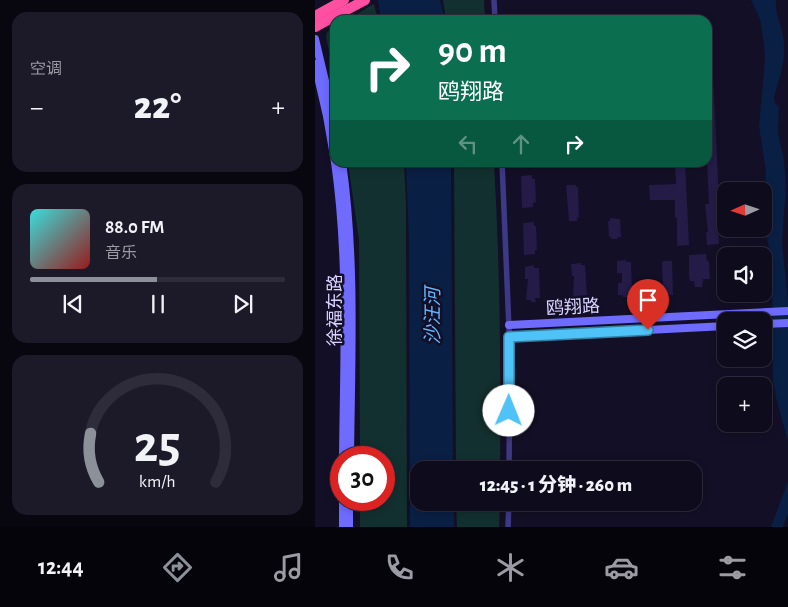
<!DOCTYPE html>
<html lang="zh">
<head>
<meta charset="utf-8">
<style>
	:root { --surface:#0e0b1c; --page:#1c1929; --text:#f1f3f6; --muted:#9b9ba3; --line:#2e2b3b; --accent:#8c9099 }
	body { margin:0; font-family:"Alegreya Sans","Noto Sans SC",sans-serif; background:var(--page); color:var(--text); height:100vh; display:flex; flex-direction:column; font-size:19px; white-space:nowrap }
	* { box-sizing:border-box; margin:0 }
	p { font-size:16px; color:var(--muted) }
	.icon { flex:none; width:28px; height:28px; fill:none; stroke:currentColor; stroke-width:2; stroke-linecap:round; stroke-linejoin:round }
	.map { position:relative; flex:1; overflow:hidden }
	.sheet { display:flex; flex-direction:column; gap:12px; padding:12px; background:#08060f; width:315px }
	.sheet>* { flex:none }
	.hud { position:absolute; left:15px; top:15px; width:382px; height:152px; border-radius:15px; box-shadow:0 2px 8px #0003,0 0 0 1px var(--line); background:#0b6e4f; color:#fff; overflow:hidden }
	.needle { width:32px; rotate:267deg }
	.controls { position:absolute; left:402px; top:182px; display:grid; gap:10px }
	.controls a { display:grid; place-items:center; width:55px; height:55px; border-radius:10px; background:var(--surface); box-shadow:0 2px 8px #0003,0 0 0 1px var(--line); font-size:25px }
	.speed { position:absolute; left:15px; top:446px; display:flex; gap:10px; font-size:25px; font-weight:700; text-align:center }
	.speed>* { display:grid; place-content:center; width:65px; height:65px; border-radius:50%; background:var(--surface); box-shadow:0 2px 8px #0003,0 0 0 1px var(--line); line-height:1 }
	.speed .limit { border:8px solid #d22; background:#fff; color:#111 }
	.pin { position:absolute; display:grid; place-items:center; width:42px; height:42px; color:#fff; margin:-51px -21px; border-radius:50% 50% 50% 0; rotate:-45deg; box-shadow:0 0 5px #0007 }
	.pin .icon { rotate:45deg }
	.me { position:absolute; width:55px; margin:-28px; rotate:1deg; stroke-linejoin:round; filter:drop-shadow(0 0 4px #0008) }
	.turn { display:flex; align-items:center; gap:18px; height:105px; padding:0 25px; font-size:22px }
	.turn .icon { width:65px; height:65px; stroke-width:2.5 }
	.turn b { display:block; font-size:35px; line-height:42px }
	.lanes { display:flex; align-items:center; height:48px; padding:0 25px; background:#0003; justify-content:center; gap:25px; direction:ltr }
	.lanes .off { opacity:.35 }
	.big { font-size:38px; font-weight:800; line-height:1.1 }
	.sheet .card { flex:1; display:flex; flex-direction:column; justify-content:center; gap:8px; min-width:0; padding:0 18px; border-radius:15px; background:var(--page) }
	.sheet .dial { align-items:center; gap:0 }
	.dial svg { height:130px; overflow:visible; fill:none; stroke:var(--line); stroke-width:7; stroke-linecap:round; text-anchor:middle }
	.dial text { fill:var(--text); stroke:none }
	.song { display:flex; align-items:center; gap:15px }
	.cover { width:60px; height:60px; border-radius:8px; background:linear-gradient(135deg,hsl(180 70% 55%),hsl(0 70% 35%)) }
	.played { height:5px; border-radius:2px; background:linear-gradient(90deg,var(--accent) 50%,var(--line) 50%) }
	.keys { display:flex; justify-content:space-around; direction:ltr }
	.heat { display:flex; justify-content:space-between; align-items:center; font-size:28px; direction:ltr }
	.trip { position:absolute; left:95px; top:461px; width:292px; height:50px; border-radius:15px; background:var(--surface); box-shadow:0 2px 8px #0003,0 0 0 1px var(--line); font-weight:800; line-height:50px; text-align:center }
	.tab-bar { display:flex; height:80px; justify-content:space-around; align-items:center; background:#06040b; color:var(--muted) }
	.tab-bar .icon { width:35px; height:35px }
	.tab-bar .on { color:var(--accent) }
	.tab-bar b { font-size:22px; color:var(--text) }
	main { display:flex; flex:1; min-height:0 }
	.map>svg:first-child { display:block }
	.green { fill:#12302f }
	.water { fill:#0a1f44 }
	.building { fill:#241b47 }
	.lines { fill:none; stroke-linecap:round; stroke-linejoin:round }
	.street { stroke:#3d3a85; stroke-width:5.5 }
	.secondary { stroke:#6f6bff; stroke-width:8 }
	.highway { stroke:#ff4fa3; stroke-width:10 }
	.route-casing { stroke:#337fa1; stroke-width:12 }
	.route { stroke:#4fc3f7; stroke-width:9 }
	.labels { text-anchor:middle; stroke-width:5; stroke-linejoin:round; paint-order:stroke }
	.street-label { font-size:18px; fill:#d9d4ff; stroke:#130f26 }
	.water-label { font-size:19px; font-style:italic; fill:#62b6ff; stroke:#130f26 }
</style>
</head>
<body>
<main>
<section class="sheet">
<div class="card"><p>空调</p>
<div class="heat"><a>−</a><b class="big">22°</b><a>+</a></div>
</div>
<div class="card">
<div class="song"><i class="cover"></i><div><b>88.0 FM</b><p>音乐</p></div></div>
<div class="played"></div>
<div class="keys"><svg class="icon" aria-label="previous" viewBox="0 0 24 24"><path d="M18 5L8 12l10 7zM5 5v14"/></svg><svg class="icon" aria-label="pause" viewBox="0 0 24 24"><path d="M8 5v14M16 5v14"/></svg><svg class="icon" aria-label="next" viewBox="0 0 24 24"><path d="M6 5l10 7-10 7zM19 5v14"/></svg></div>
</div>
<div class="card dial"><svg viewBox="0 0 100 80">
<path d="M14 69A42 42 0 1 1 86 69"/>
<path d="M14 69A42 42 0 0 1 9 39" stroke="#8c9099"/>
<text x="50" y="56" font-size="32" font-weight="700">25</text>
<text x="50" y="72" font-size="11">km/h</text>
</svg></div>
</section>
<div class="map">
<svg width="473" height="527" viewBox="0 0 473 527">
	<rect width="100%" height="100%" fill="#130f26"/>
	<g class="green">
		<path d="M128,0H169L170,20H131Z"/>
		<path d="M59,4L63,20H31Z"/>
		<path d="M20,27V80L11,37L12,32Z"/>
		<path d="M33,163H89L91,203L92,527H45V500H69V458L45,457L44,240Z"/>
		<path d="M139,163H179C185,265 186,367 185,470H141Z"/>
		<path d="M141,503H185L184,527H142Z"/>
	</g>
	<g class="water">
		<path d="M63,0H125L130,20H66Z"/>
		<path d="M436,0H461C460,16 468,28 469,43C471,63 463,80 459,98L460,103L464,107L463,133L469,160L471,185L467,243L473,301V441L462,402L458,382V318L455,253L449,223L451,171L444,126L450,61L449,44L445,19Z"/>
		<path d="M91,163H136L138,470H104V502L139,503V527H95L94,242Z"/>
		<path d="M473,481V514L470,520L468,527H456Z"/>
	</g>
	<g class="building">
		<path d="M398,77L404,198H402L404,244L392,245L391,232H393L390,204H394L392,162V78Z"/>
		<path d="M360,162H370L374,245L362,246V217L360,218V200H335L334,185L361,184Z"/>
		<path d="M217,175V179H220L221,202L218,203V207L207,208L206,176Z"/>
		<path d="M251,185H261V187H263L264,217L262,218V221H254Z"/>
		<path d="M295,218L305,219L306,237H302L303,239H296V237H294L293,221H295Z"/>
		<path d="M219,222V226H221L222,250H220V254L209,255L208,223Z"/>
		<path d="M391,254L392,261H394L395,279H388L387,287H380L379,281H375L374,276V255Z"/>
		<path d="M311,260V262H316L317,293H312L313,297H308V295H303V283H307V273H302V261Z"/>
		<path d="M349,261H357L358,295H348L347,262Z"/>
		<path d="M266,263V265H270L272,295L267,296V300H262V298H258L259,276H257L256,264Z"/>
		<path d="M219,265V268H224L225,298H220L221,302H216V300H211L213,279H210V267Z"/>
	</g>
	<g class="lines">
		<g class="street">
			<path d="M179,0L180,20"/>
			<path d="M187,162L195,353L194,470"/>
			<path d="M193,527L194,502"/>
		</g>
		<g class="secondary">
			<path d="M0,39L20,123"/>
			<path d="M0,64L12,116L20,162"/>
			<path d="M20,162C34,260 29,359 28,458"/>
			<path d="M27,162C41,260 36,359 35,458"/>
			<path d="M449,324L473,323"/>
			<path d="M194,325L473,311"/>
			<path d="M194,337L411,326"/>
			<path d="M28,527V500"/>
			<path d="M34,527V500"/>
		</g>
		<g class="highway">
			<path d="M0,16L29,0"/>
			<path d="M0,27L50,0"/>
		</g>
	</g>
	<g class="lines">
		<defs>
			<path id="route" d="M194,411V337L333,330"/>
		</defs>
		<use href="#route" class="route-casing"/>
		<use href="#route" class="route"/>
	</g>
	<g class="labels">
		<g class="street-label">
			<text transform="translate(258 307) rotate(-3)" y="6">鸥翔路</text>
			<text transform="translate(20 310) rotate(-90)" y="6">徐福东路</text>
		</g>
		<g class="water-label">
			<text transform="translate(117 316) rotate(-90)" y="7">沙汪河</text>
		</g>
	</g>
</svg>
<div class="controls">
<a><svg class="needle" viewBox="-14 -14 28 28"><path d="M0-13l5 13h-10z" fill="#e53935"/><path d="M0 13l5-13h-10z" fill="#9b9ba3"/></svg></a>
<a><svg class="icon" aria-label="sound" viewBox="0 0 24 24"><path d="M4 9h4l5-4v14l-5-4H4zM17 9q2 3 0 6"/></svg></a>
<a><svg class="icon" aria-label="layers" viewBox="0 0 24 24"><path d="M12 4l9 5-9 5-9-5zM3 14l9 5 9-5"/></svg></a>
<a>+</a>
</div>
<div class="speed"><div class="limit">30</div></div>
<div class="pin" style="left:333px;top:330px;background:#d93025"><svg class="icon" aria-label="arrive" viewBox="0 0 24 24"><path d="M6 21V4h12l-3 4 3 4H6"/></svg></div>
<svg class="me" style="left:194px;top:411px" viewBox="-20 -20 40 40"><circle r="19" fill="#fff"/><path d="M0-13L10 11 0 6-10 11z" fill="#4fc3f7"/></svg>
<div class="trip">12:45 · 1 分钟 · 260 m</div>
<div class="hud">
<div class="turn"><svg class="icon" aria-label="right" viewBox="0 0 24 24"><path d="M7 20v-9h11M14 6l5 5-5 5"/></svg><div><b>90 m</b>鸥翔路</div></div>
<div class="lanes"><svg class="icon off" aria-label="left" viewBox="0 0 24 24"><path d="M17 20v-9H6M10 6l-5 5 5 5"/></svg><svg class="icon off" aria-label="ahead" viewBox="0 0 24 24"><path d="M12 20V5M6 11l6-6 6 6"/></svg><svg class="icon" aria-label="right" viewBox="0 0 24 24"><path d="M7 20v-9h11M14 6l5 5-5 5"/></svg></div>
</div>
</div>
</main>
<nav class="tab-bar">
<b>12:44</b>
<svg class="icon on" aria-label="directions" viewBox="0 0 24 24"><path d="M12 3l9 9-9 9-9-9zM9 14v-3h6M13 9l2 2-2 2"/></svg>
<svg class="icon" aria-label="music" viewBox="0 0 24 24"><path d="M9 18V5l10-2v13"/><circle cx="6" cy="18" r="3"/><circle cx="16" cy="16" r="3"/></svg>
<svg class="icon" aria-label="phone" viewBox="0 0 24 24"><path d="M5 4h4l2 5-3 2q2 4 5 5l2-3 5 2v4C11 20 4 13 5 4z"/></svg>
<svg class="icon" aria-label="climate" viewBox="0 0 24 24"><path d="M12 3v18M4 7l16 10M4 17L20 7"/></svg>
<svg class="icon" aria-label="car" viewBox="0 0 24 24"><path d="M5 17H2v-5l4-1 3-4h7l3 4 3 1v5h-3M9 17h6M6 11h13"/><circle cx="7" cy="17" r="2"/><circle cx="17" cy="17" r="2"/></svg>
<svg class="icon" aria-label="filters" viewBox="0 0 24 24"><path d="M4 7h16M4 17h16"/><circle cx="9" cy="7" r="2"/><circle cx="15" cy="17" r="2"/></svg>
</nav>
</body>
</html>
